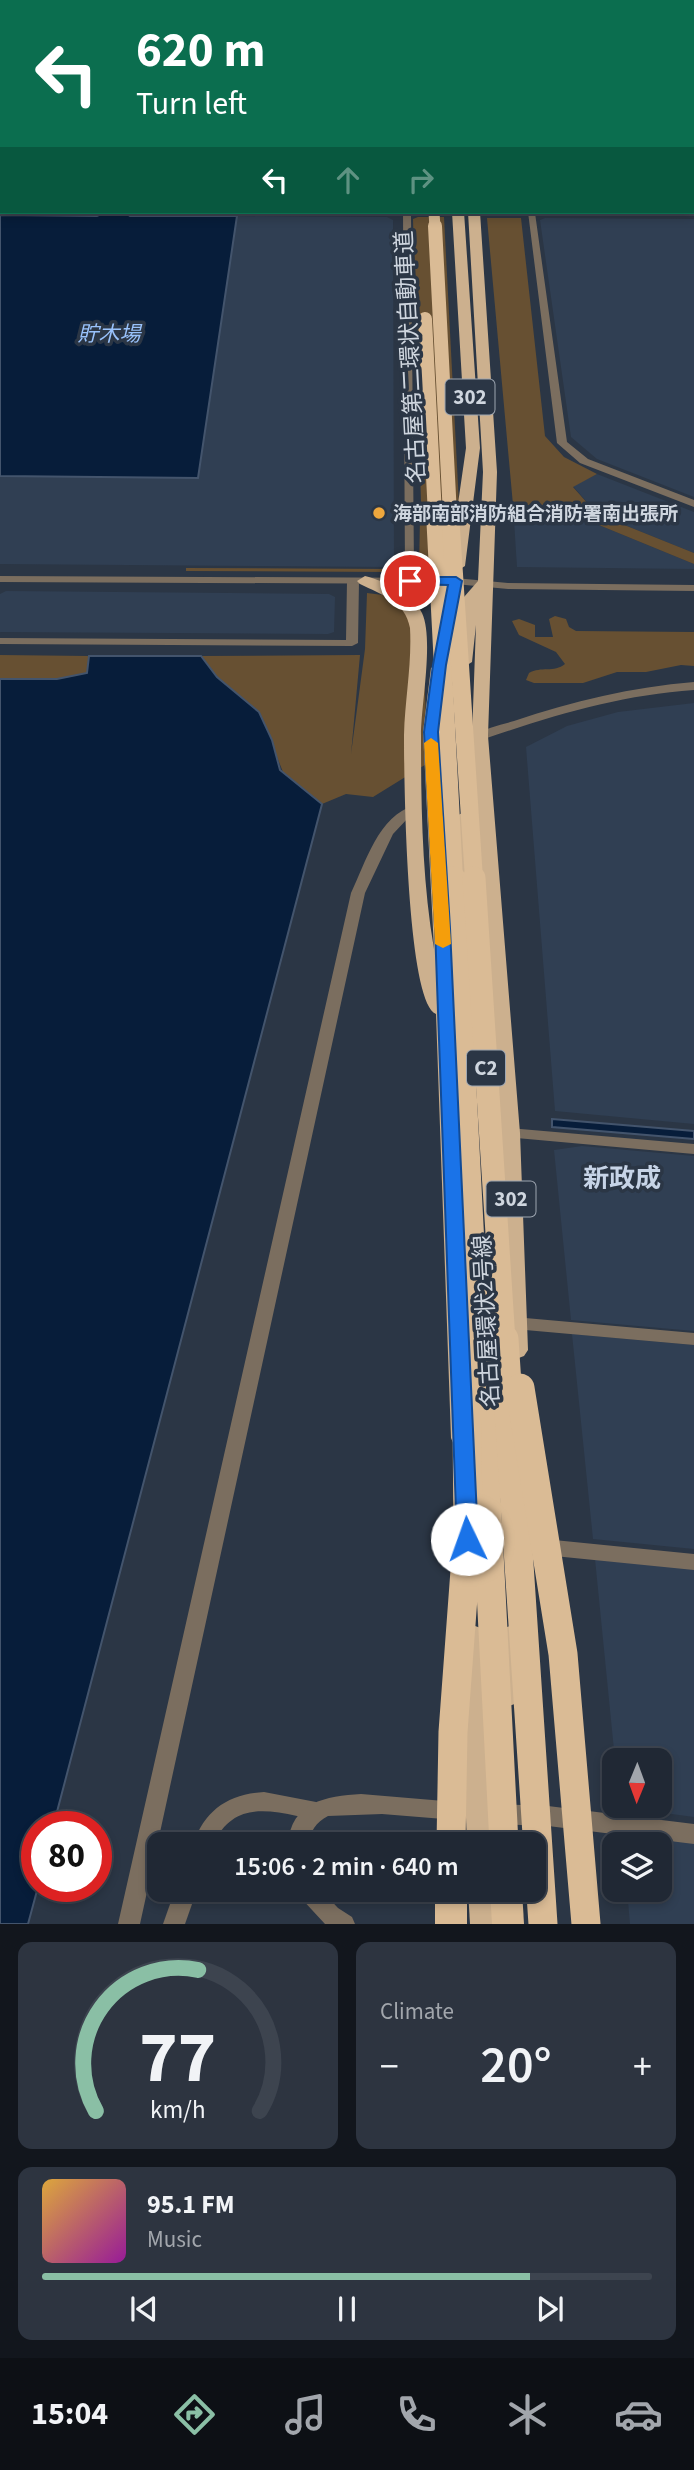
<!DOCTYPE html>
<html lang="en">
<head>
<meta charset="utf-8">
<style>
	:root { --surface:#202834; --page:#2d3440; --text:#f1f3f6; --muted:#a2a6ac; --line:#3d444f; --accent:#8abfa5 }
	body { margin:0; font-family:"Source Sans 3","Noto Sans JP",sans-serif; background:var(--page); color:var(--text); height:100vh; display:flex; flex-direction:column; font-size:26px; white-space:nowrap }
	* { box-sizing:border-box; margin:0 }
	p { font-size:23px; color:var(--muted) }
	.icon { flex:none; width:38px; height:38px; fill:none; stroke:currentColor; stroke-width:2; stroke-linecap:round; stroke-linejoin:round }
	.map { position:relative; height:1924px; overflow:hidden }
	.side { display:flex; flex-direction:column; gap:18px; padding:18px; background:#12161d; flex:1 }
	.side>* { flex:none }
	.top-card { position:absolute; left:0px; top:0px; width:695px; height:214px; box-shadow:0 4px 10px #0003,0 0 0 2px var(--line); background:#0b6e4f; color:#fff; overflow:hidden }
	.needle { width:46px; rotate:181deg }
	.buttons { position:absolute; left:602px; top:1748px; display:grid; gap:14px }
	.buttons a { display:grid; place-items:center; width:70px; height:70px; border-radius:14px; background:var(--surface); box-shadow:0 4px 10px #0003,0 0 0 2px var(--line); font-size:35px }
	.speed { position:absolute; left:21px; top:1811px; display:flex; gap:14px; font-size:35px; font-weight:700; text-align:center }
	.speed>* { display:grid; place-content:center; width:91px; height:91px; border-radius:50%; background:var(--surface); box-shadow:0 4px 10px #0003,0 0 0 2px var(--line); line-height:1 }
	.speed .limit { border:10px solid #d22; background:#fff; color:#111 }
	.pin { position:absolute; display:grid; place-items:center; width:60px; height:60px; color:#fff; margin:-30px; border:4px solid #fff; border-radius:50%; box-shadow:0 2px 7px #0007 }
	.me { position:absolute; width:77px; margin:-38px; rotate:357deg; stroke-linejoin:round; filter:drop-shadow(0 0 5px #0008) }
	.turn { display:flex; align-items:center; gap:24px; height:147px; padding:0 21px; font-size:32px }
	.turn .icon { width:91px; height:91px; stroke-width:2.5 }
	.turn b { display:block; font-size:49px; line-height:60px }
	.lanes { display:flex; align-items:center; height:66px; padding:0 21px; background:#0003; justify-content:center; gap:35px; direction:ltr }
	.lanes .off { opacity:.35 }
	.big { font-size:52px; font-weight:600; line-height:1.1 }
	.side .tile { flex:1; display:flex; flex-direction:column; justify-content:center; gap:10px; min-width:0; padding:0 24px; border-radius:14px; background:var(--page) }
	.side .dial { align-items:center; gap:0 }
	.dial svg { height:182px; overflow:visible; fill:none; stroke:var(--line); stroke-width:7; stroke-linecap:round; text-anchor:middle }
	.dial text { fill:var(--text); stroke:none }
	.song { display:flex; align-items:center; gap:21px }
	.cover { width:84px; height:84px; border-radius:10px; background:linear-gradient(135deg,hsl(40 70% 55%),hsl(300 70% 35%)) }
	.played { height:7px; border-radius:4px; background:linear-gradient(90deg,var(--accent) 80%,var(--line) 80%) }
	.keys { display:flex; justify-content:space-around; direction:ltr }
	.heat { display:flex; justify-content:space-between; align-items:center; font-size:38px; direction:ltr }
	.side .tiles { flex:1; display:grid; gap:18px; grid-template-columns:1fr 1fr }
	.tile:last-child { grid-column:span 2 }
	.trip { position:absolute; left:147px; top:1832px; width:399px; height:70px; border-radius:14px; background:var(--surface); box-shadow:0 4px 10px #0003,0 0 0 2px var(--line); font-weight:600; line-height:70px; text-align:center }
	.dock { display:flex; height:112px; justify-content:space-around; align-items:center; background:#0d1015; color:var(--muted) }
	.dock .icon { width:49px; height:49px }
	.dock .selected { color:var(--accent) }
	.dock b { font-size:32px; color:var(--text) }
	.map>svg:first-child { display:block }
	.built { fill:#303f53 }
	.green { fill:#675032 }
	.water { fill:#071d3a; stroke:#43546c; stroke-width:2 }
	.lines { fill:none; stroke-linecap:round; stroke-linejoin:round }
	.minor { fill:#7b6e5f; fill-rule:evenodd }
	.tertiary { fill:#7b6e5f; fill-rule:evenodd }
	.trunk { fill:#ccb08e; fill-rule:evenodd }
	.motorway { fill:#dabb95; fill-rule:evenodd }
	.motorway-bridge-far4 { stroke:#dabb95; stroke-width:11 }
	.motorway-bridge-far3 { stroke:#dabb95; stroke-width:14 }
	.motorway-bridge-far2 { stroke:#dabb95; stroke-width:18 }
	.motorway-bridge-far1 { stroke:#dabb95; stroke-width:23 }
	.motorway-bridge { stroke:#dabb95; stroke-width:29 }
	.route { fill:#1a73e8; stroke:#114b97; stroke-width:2 }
	.slow { fill:#f59e0b }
	.poi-dot { fill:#eea73d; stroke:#2b3645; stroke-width:2.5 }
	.labels { text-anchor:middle; stroke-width:7; stroke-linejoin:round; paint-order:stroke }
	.far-poi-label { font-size:19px; font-weight:bold; fill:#cfd6df; stroke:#2b3645; text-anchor:start }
	.far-water-label { font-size:21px; font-style:italic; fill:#99c2fb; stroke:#2b3645 }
	.shield { fill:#2b3645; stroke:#9ea6b1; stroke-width:2 }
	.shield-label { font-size:21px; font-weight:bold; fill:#cfd6df }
	.street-label { font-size:23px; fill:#cfd6df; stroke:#2b3645 }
	.quarter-label { font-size:26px; font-weight:bold; fill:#c7d4e7; stroke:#2b3645 }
</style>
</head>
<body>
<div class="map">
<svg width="694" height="1924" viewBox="0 0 694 1924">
	<rect width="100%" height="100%" fill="#2b3645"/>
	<g class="built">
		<path d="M0,0H338L362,2H2L0,8Z"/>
		<path d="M237,216L387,217L393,220L394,567L0,564V476L198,478Z"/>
		<path d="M545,218L694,219V497L597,459L571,437L540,220Z"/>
		<path d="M597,474L694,512V553L597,514L573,486Z"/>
		<path d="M513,505H550L694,564V569L517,567Z"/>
		<path d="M6,591L329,594L335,597L334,632L328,634L0,632V594Z"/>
		<path d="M694,703V1124L555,1111L526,747L567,726L618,712Z"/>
		<path d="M582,1146L694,1156V1331L571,1320L554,1150Z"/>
		<path d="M572,1334L694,1345V1549L593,1539Z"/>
		<path d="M595,1559L694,1569V1817L620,1807L660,1806V1760H615Z"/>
		<path d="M634,1836L694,1843V1924H630L627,1890H660V1844H624Z"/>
	</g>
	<g class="green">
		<path d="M418,217H444L459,504C448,507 432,507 421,502L413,219Z"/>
		<path d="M487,218H521L545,436L564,457L597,474L573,487L597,514L694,553V564L550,505H513Z"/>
		<path d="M430,513L429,568L419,569L420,517Z"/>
		<path d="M186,568L394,569L393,572L186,571Z"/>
		<path d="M367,593L391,596L422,626L428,763L373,797L346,794L322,804L283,772L259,712L217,677L201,656L360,655L351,754L365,649Z"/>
		<path d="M555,616L566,619L569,627L576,631L694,632V666L681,665L646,672H617L583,683H534L526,680L529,673C541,666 554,673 565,664L556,652L519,635L512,621L519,619L535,625V637H553L549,619Z"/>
		<path d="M0,655L89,656L88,673L57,679H0Z"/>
	</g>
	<g class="water">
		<path d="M105,212H124L130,216H237L198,478L0,476V215L97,216Z"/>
		<path d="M89,656H201L217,677L259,712L272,740L280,770L322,804L53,1827H37L38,1887L28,1924H0V679H57L87,673Z"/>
		<path d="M552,1119L694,1131V1139L552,1127Z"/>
	</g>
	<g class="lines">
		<g class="minor">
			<path d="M357,0H447V1L359,2Z"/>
			<path d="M528,212L535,213L567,442L588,459L694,500V507L580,463L557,443Z"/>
			<path d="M353,578L359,581L358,643L352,646L0,644V638L346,640L347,581Z"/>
			<path d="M694,682V690C621,695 554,715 484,739L480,740L474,736C484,728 501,725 514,721C573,701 632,687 694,682Z"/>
			<path d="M415,805L421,809L409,817L393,834L365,893L140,1924H118L351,893C366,862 378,816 415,805Z"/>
			<path d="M514,1317L694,1333V1345L514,1329L508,1327L506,1323L508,1319Z"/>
			<path d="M544,1539L694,1554V1570L544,1555L537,1552L535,1547L537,1542Z"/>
			<path d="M264,1792L316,1802L323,1804L326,1811L323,1818C314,1821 307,1818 297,1816C260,1808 232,1806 213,1844H193C205,1810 228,1794 264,1792Z"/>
			<path d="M498,1804L548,1806L694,1824V1844L548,1826L498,1824L491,1821L488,1814L491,1807Z"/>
			<path d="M175,1890H197L185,1924H163Z"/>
		</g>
		<g class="tertiary">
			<rect x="0" y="47" width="2" height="4"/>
			<rect x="693" y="51" width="1" height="4"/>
			<rect x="0" y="207" width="2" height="4"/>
			<path d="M694,211V215L411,214L414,571L413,573H405L403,212Z"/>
			<path d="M0,576L455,578L508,583L694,585V591L508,589L455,584L0,582Z"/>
			<path d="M509,1128L694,1144V1154L504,1137L501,1133L504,1129Z"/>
			<path d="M361,1794L456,1802L463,1804L466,1811L463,1818L456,1820L382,1814L328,1816C316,1822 310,1832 308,1844H288C291,1802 326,1796 361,1794Z"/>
			<path d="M296,1890H321L338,1908L352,1917L355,1924H325L300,1897Z"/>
		</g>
		<g class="trunk">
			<rect x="439" y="0" width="10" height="2"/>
			<path d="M452,212H464L480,448L465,566L457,571L449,566L466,448Z"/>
			<path d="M468,212H480L497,472L488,736L520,1133L528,1350L524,1356L516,1359L508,1356L504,1350L498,1133L472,736L476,625L472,662L464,667L456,662L464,597L478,581L483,472Z"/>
			<path d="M365,576C385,581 413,594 422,613C434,639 421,705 421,735C421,805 422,879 434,949L423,732L431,668L439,663L447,668L439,732L449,876L454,854L453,818L462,813L471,818L472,854L465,885L463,889H450L475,1438L472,1445L463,1448L454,1445L451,1438L436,1014C406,1002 404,773 404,735C405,699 412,664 410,628C405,601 382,595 360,584L357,581Z"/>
			<path d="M516,1624L525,1627L529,1635L521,1695L517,1703L507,1707L497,1703L493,1695L503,1635L507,1627Z"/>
			<path d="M472,1625L481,1628L485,1636L495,1844H467L459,1636L463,1628Z"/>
			<path d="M468,1890H498L500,1924H470Z"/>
		</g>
		<g class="motorway">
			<rect x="435" y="1890" width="32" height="34"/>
			<path d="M490,1890H522L524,1924H492Z"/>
		</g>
		<g class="motorway-bridge-far4">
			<path d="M392,0L395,2"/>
			<path d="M434,212L435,228"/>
		</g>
		<g class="motorway-bridge-far3">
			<path d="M435,226L450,515"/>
			<path d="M425,319L435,515"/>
		</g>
		<g class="motorway-bridge-far2">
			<path d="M435,513L454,879"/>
			<path d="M450,513L474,879"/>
		</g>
		<g class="motorway-bridge-far1">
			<path d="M454,878L478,1341"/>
			<path d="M474,878L504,1341"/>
		</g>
		<g class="motorway-bridge">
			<path d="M478,1339L504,1844"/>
			<path d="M504,1339L543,1924"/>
			<path d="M520,1388L563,1654L586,1924"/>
			<path d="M451,1844L453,1732L468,1530L467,1425"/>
		</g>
	</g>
	<path class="route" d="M410,577H456L462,581L446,665L438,732L450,928L478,1539L475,1545L467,1548L460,1545L457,1539L435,928L424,732L433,665L448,585L406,584V578Z"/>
	<path class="slow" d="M431,738L438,743L451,944L443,948L435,944L424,743Z"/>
	<circle class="poi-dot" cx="379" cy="513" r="7"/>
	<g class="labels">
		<g class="far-poi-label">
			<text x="393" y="520">海部南部消防組合消防署南出張所</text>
		</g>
		<g class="far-water-label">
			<text x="109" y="341">貯木場</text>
		</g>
		<g class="shield">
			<rect x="445.5" y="379.5" width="49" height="35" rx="5"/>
			<rect x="467" y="1050.5" width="38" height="35" rx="5"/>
			<rect x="486.5" y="1181.5" width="49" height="35" rx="5"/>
		</g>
		<g class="shield-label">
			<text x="470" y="404">302</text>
			<text x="486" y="1075">C2</text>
			<text x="511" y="1206">302</text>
		</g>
		<g class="street-label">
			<text transform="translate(410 357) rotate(-93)" y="8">名古屋第二環状自動車道</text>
			<text transform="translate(486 1321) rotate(-93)" y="8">名古屋環状2号線</text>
		</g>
		<g class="quarter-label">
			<text x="622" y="1187">新政成</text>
		</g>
	</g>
</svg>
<div class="buttons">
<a><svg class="needle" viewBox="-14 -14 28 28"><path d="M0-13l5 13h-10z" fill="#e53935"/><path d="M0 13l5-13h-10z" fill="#a2a6ac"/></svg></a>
<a><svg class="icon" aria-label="layers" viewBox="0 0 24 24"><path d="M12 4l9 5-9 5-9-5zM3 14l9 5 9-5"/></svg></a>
</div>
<div class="speed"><div class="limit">80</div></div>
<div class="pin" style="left:410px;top:581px;background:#d93025"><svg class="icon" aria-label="arrive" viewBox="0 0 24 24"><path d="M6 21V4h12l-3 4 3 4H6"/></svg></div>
<svg class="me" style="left:467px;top:1539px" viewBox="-20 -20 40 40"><circle r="19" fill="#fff"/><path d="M0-13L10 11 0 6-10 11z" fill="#1a73e8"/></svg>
<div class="trip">15:06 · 2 min · 640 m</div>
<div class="top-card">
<div class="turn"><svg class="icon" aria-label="left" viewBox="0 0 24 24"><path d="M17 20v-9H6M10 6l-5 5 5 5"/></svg><div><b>620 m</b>Turn left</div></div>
<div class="lanes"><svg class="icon" aria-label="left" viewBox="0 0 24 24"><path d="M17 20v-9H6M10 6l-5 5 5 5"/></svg><svg class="icon off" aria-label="ahead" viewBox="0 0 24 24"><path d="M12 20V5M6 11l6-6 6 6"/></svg><svg class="icon off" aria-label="right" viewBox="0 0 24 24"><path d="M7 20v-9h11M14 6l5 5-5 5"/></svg></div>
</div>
</div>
<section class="side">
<div class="tiles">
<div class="tile dial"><svg viewBox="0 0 100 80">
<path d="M14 69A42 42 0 1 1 86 69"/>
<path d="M14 69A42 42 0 0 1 59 7" stroke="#8abfa5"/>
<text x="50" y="56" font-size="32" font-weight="700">77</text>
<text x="50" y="72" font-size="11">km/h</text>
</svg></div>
<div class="tile"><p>Climate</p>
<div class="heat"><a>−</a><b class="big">20°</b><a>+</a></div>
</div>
<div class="tile">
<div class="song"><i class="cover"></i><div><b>95.1 FM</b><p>Music</p></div></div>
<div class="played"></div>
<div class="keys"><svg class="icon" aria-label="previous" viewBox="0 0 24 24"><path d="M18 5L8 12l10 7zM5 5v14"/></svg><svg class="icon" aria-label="pause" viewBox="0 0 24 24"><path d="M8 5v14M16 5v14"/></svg><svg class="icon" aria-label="next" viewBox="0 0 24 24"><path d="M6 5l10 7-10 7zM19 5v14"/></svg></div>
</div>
</div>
</section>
<nav class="dock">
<b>15:04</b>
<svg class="icon selected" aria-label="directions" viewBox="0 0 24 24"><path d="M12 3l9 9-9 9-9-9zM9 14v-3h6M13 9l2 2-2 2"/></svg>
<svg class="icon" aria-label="music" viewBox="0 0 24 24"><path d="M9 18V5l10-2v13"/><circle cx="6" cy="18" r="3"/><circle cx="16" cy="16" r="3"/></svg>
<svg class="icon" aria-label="phone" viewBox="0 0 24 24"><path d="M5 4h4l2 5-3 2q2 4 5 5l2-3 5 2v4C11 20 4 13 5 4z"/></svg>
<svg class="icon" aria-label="climate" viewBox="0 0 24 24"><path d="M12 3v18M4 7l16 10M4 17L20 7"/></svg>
<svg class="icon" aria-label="car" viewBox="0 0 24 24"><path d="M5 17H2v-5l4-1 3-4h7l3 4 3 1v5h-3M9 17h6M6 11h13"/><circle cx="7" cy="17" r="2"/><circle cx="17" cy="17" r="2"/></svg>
</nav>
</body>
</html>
